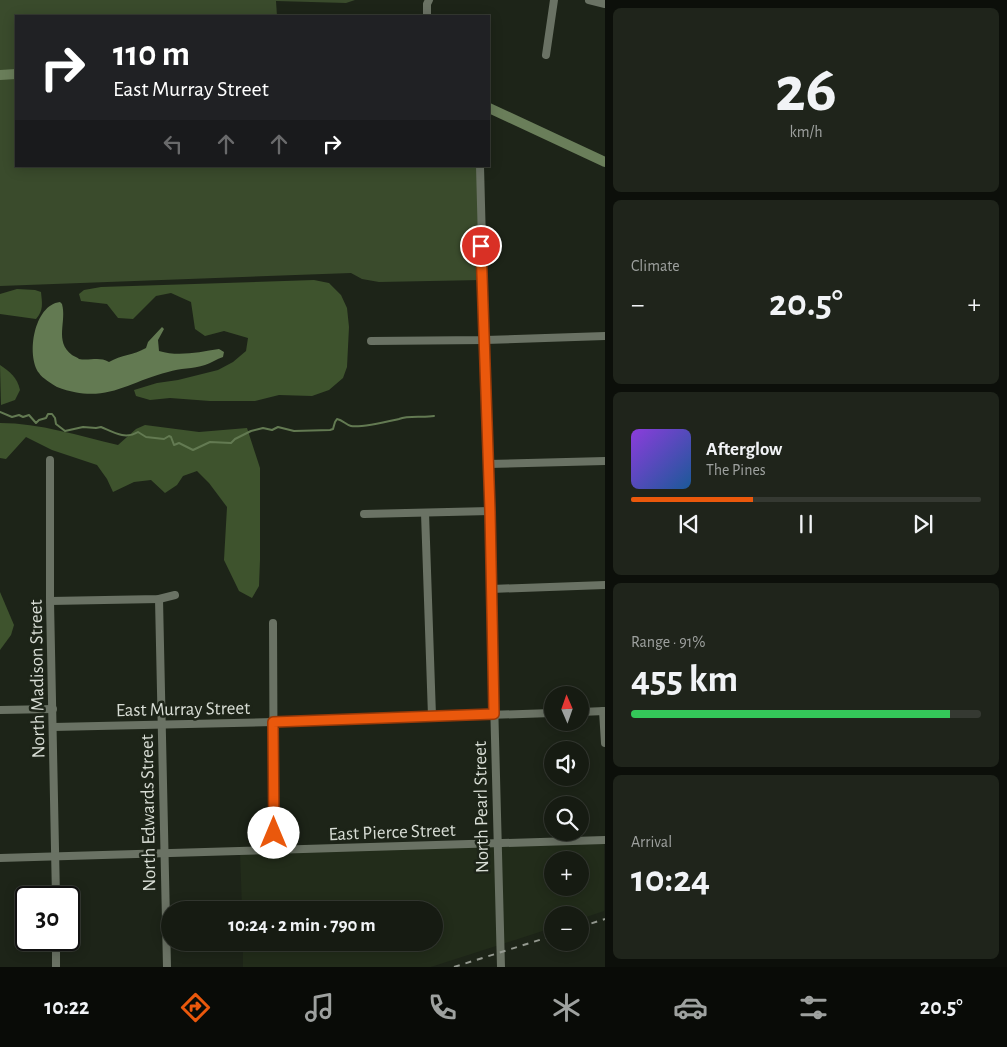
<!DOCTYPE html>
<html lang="en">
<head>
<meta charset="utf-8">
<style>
	:root { --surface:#161b12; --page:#1f241b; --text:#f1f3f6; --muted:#9ea19f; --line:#353932; --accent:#ea580c }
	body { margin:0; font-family:"Alegreya Sans",sans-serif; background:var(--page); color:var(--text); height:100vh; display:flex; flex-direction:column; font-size:19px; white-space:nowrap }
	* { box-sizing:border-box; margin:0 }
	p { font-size:16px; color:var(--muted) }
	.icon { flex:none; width:28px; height:28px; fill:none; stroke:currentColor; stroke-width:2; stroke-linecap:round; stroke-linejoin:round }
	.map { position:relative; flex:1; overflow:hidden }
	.side { display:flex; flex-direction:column; gap:8px; padding:8px; background:#0c0f0a; width:402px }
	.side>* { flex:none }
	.guide { position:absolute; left:15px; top:15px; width:475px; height:152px; border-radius:0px; box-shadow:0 2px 12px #0003,0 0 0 1px var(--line); background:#202124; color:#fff; overflow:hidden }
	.needle { width:32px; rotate:358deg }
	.tools { position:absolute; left:544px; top:686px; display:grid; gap:10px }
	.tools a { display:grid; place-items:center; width:45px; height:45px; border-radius:50%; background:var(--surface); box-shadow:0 2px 12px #0003,0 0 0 1px var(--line); font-size:25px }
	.speed { position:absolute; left:15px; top:886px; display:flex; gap:10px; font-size:25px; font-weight:700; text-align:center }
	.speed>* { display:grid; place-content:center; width:65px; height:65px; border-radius:50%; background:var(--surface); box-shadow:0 2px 12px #0003,0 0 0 1px var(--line); line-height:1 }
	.speed .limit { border:2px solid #111; border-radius:8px; background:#fff; color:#111 }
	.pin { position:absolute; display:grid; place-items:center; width:42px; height:42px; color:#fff; margin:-21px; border:2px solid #fff; border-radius:50%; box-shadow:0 1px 5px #0007 }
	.me { position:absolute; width:55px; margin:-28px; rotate:0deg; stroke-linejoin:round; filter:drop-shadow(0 0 4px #0008) }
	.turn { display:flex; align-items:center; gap:18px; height:105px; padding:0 15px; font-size:22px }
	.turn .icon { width:65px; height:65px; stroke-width:2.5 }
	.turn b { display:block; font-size:35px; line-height:42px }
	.lanes { display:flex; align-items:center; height:48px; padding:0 15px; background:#0003; justify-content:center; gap:25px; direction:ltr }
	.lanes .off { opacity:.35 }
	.big { font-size:38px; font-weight:700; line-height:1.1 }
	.side .card { flex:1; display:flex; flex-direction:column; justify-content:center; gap:8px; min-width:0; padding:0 18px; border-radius:8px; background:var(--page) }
	.side .dial { align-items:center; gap:0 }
	.dial b { font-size:65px; line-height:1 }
	.song { display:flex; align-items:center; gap:15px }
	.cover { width:60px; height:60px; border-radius:8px; background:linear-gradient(135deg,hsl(270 70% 55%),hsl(210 70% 35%)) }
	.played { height:5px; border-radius:2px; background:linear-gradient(90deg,var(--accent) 35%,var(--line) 35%) }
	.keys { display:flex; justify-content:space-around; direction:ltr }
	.heat { display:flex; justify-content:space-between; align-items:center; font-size:28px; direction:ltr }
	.charge { height:8px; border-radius:4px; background:linear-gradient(90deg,#34c759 91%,var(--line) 0) }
	.trip { position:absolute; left:161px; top:901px; width:282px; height:50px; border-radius:25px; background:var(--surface); box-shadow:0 2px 12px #0003,0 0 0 1px var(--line); font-weight:700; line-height:50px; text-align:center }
	.tab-bar { display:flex; height:80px; justify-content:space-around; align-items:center; background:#090b07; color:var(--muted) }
	.tab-bar .icon { width:35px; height:35px }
	.tab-bar .active { color:var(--accent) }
	.tab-bar b { font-size:22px; color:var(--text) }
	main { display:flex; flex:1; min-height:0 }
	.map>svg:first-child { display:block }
	.built { fill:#222c1a; fill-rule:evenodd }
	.green { fill:#3a4b2c }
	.forest { fill:#3e532d }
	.water { fill:#637a52 }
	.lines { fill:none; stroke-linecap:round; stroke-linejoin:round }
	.stream { stroke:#637a52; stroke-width:2 }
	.minor { stroke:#6a7264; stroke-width:8 }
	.secondary { stroke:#6a7e5a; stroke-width:10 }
	.rail { stroke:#949990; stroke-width:2; stroke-dasharray:6 6; stroke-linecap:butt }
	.route-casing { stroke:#983908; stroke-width:12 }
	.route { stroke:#ea580c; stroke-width:9 }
	.labels { text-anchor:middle; stroke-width:5; stroke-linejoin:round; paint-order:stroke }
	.street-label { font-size:19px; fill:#d8ddd5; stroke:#1d2418 }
</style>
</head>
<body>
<main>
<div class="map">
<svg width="605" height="967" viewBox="0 0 605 967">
	<rect width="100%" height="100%" fill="#1d2418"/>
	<path class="built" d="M604,840V911L580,919V915H552V928L431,967H243V943L435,942V910H242L240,852ZM552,860H580V888H552Z"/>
	<path class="green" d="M0,0H355L346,3L276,1L277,16H16V166H480L482,280L379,282L362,279L351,273L0,286Z"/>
	<g class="forest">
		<path d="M314,280L329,283L341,295L347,308L349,327L347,367L343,378L329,390L312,396L279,395L255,401H210L170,398L150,400L136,396L134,390L157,383L178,380L218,370L233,362L246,351L248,338L224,331L205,336L195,329L191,302L171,293L156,296L133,319L118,318L107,304L81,301L79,294L84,290L101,287Z"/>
		<path d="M17,289L35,290L41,292C42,303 44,310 36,319L0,314V294Z"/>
		<path d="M0,365C10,372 17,377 20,390L15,400L1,405Z"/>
		<path d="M0,423C40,423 79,436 118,445L136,429L145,425L199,432L247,428L260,468V560L259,586L252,598L239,591L224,560L227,507L209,483L197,471L183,476L177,485L165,493L151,480L134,482L113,492L107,479L97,465L52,450L26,437L6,459L0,458Z"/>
		<path d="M0,592L14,625L11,635L0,650Z"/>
	</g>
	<path class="water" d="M60,302L62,304C67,322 54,341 72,355C74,356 78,358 79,359C90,361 99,356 109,362C121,355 134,355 146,348L148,342L162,327L164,329L158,340L159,351C179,357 199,352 219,349L224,352L223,357C217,359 211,363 205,365C193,369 180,368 168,372C125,383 105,405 57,387C52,384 42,378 39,373C26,355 34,305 60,302Z"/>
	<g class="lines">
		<path class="stream" d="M0,412L12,417L19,415L23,417L29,415L36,423L39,420L46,418L48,414H52L55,418L56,424L65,431L83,427L96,428L101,427C113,432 125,440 138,432L146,437L164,439L169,436L171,437L174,445L179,443L193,450L210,442L231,443L235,439L251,431L263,428L272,430L278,427L294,431L330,430L333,429L335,422L337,419C343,420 346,425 351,426C360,428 390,421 399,419C409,415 423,418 434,416"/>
		<g class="minor">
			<path d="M589,0L605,4"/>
			<path d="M427,16V4L429,0"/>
			<path d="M546,55L554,0"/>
			<path d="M480,166L501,967"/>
			<path d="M371,341L485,340L605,336"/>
			<path d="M50,460V601L56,898"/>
			<path d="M488,464L605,461"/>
			<path d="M425,513L432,716"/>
			<path d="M364,514L490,511"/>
			<path d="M491,589L605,585"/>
			<path d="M159,599L167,967"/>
			<path d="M50,601L159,599L175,595"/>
			<path d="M273,623L274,851"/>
			<path d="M0,710L53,709"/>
			<path d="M603,711L605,743"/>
			<path d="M580,712L605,711"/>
			<path d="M53,727L273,722L552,713"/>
			<path d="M0,858L605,840"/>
			<path d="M56,940V967"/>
		</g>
		<g class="secondary">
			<path d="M0,75L16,74"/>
			<path d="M489,108L605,162"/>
		</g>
		<g class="rail">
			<path d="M580,927L605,919"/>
			<path d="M454,967L552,936"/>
		</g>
	</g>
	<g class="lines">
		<defs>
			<path id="route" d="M274,833L273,722L494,714L490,511L481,246"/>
		</defs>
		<use href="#route" class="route-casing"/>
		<use href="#route" class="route"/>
	</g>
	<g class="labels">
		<g class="street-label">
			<text transform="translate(36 679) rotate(-91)" y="7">North Madison Street</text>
			<text transform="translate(183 708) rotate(-1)" y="7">East Murray Street</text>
			<text transform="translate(480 807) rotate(-91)" y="7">North Pearl Street</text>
			<text transform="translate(147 813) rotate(-91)" y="7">North Edwards Street</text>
			<text transform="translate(392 831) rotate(-2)" y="7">East Pierce Street</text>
		</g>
	</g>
</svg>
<div class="tools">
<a><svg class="needle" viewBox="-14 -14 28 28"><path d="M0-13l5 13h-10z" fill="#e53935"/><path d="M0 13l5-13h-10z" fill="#9ea19f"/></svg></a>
<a><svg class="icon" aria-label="sound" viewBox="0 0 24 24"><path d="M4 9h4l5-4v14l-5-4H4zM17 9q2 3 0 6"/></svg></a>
<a><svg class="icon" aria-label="search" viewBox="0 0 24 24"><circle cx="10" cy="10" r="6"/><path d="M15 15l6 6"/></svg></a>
<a>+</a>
<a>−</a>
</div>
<div class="speed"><div class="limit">30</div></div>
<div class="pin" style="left:481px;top:246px;background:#d93025"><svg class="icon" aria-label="arrive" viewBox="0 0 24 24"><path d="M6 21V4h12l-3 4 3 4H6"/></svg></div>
<svg class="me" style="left:274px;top:833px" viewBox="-20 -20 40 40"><circle r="19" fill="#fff"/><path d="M0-13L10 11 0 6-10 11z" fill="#ea580c"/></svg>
<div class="trip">10:24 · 2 min · 790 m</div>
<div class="guide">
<div class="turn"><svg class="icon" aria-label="right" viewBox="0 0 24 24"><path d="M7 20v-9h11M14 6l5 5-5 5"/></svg><div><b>110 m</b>East Murray Street</div></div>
<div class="lanes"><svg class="icon off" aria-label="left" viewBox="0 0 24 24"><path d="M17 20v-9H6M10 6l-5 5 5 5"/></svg><svg class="icon off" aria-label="ahead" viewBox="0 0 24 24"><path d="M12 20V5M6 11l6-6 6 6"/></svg><svg class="icon off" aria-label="ahead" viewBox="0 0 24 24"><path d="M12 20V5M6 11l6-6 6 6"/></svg><svg class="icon" aria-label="right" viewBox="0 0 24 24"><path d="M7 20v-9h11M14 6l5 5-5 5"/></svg></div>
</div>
</div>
<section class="side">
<div class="card dial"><b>26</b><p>km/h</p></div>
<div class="card"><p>Climate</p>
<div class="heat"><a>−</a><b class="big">20.5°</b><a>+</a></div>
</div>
<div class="card">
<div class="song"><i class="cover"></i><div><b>Afterglow</b><p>The Pines</p></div></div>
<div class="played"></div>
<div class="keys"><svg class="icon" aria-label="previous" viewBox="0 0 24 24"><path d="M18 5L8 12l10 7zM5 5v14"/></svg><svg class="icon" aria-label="pause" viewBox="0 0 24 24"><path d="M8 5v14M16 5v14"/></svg><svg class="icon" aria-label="next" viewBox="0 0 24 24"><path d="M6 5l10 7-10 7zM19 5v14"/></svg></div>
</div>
<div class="card"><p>Range · 91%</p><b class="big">455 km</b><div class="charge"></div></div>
<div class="card"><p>Arrival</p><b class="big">10:24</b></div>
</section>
</main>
<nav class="tab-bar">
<b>10:22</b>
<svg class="icon active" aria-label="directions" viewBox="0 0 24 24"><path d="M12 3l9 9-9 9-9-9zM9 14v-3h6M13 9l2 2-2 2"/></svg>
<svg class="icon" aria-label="music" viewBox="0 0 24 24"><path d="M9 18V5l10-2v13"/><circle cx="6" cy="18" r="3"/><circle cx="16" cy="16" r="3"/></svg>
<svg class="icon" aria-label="phone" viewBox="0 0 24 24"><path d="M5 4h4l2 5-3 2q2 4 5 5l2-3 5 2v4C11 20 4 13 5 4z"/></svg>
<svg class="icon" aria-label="climate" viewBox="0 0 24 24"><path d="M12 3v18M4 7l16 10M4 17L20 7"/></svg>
<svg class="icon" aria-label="car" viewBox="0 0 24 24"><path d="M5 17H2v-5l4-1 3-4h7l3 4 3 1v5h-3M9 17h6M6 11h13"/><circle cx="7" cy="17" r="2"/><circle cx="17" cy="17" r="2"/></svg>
<svg class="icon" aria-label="filters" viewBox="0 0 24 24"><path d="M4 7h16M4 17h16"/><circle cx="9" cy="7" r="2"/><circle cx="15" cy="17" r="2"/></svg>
<b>20.5°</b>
</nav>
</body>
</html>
